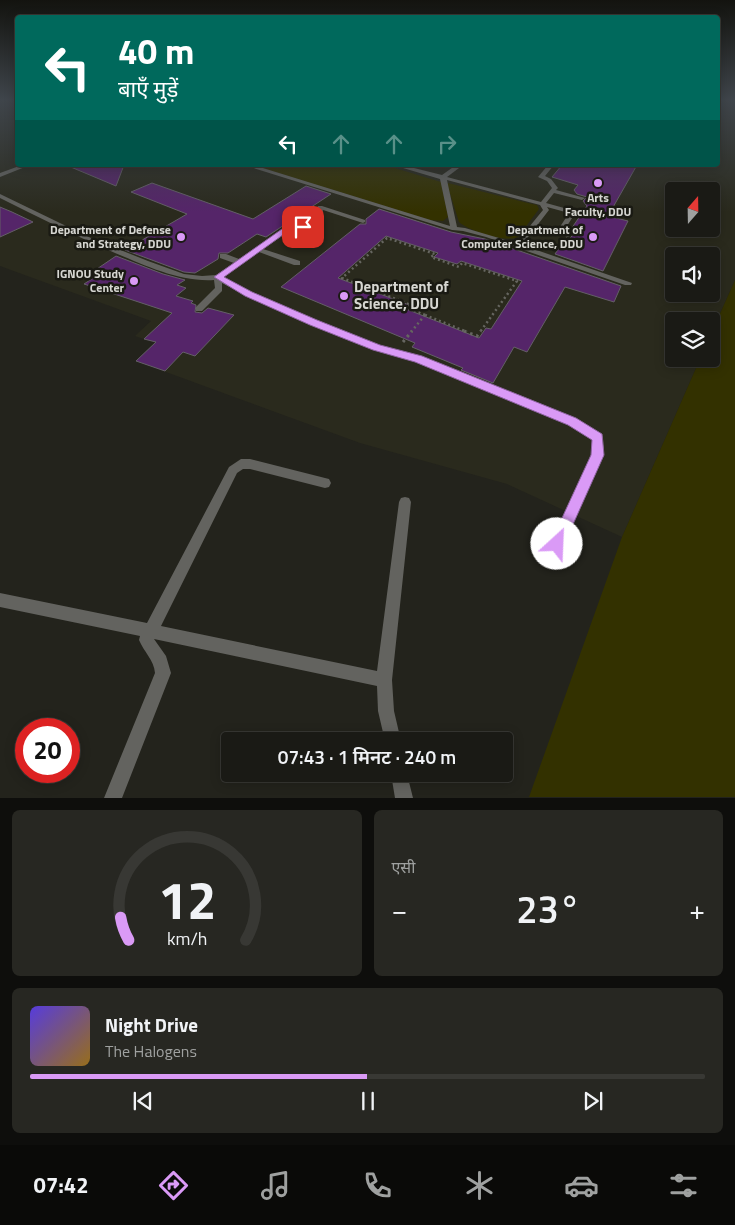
<!DOCTYPE html>
<html lang="hi">
<head>
<meta charset="utf-8">
<style>
	:root { --surface:#1a1a15; --page:#272722; --text:#f1f3f6; --muted:#9fa1a0; --line:#383834; --accent:#da9af6 }
	body { margin:0; font-family:"Titillium Web","Noto Sans Devanagari",sans-serif; background:var(--page); color:var(--text); height:100vh; display:flex; flex-direction:column; font-size:19px; white-space:nowrap }
	* { box-sizing:border-box; margin:0 }
	p { font-size:16px; color:var(--muted) }
	.icon { flex:none; width:28px; height:28px; fill:none; stroke:currentColor; stroke-width:2; stroke-linecap:round; stroke-linejoin:round }
	.map { position:relative; height:798px; overflow:hidden }
	.panel { display:flex; flex-direction:column; gap:12px; padding:12px; background:#0e0e0c; flex:1 }
	.panel>* { flex:none }
	.top-card { position:absolute; left:15px; top:15px; width:705px; height:152px; border-radius:5px; box-shadow:0 2px 12px #0003,0 0 0 1px var(--line); background:#00695c; color:#fff; overflow:hidden }
	.needle { width:32px; rotate:20deg }
	.fabs { position:absolute; left:665px; top:182px; display:grid; gap:10px }
	.fabs a { display:grid; place-items:center; width:55px; height:55px; border-radius:5px; background:var(--surface); box-shadow:0 2px 12px #0003,0 0 0 1px var(--line); font-size:25px }
	.speed { position:absolute; left:15px; top:718px; display:flex; gap:10px; font-size:25px; font-weight:700; text-align:center }
	.speed>* { display:grid; place-content:center; width:65px; height:65px; border-radius:50%; background:var(--surface); box-shadow:0 2px 12px #0003,0 0 0 1px var(--line); line-height:1 }
	.speed .limit { border:8px solid #d22; background:#fff; color:#111 }
	.pin { position:absolute; display:grid; place-items:center; width:42px; height:42px; color:#fff; margin:-21px; border-radius:10px; box-shadow:0 2px 8px #0006 }
	.me { position:absolute; width:55px; margin:-28px; rotate:25deg; stroke-linejoin:round; filter:drop-shadow(0 0 4px #0008) }
	.turn { display:flex; align-items:center; gap:18px; height:105px; padding:0 20px; font-size:22px }
	.turn .icon { width:65px; height:65px; stroke-width:2.5 }
	.turn b { display:block; font-size:35px; line-height:42px }
	.lanes { display:flex; align-items:center; height:48px; padding:0 20px; background:#0003; justify-content:center; gap:25px; direction:ltr }
	.lanes .off { opacity:.35 }
	.big { font-size:38px; font-weight:600; line-height:1.1 }
	.panel .widget { flex:1; display:flex; flex-direction:column; justify-content:center; gap:8px; min-width:0; padding:0 18px; border-radius:8px; background:var(--page) }
	.panel .dial { align-items:center; gap:0 }
	.dial svg { height:130px; overflow:visible; fill:none; stroke:var(--line); stroke-width:7; stroke-linecap:round; text-anchor:middle }
	.dial text { fill:var(--text); stroke:none }
	.song { display:flex; align-items:center; gap:15px }
	.cover { width:60px; height:60px; border-radius:8px; background:linear-gradient(135deg,hsl(250 70% 55%),hsl(40 70% 35%)) }
	.played { height:5px; border-radius:2px; background:linear-gradient(90deg,var(--accent) 50%,var(--line) 50%) }
	.keys { display:flex; justify-content:space-around; direction:ltr }
	.heat { display:flex; justify-content:space-between; align-items:center; font-size:28px; direction:ltr }
	.panel .tiles { flex:1; display:grid; gap:12px; grid-template-columns:1fr 1fr }
	.widget:last-child { grid-column:span 2 }
	.trip { position:absolute; left:221px; top:732px; width:292px; height:50px; border-radius:5px; background:var(--surface); box-shadow:0 2px 12px #0003,0 0 0 1px var(--line); font-weight:600; line-height:50px; text-align:center }
	.tabs { display:flex; height:80px; justify-content:space-around; align-items:center; background:#0a0a08; color:var(--muted) }
	.tabs .icon { width:35px; height:35px }
	.tabs .active { color:var(--accent) }
	.tabs b { font-size:22px; color:var(--text) }
	.map>svg:first-child { display:block }
	.built { fill:#2a2a1d; fill-rule:evenodd }
	.green { fill:#333100 }
	.building { fill:#552569; stroke:#645f67; fill-rule:evenodd }
	.lines { fill:none; stroke-linecap:round; stroke-linejoin:round }
	.path-far1 { stroke:#666660; stroke-width:2.5; stroke-dasharray:2 3; stroke-linecap:butt }
	.path { stroke:#666660; stroke-width:3; stroke-dasharray:2.5 4; stroke-linecap:butt }
	.service { fill:#63635f; fill-rule:evenodd }
	.minor { fill:#63635f; fill-rule:evenodd }
	.route { fill:#da9af6; stroke:#8e64a0 }
	.poi-dot { fill:#da9af6; stroke:#1a1a13; stroke-width:2 }
	.labels { text-anchor:middle; stroke-width:5; stroke-linejoin:round; paint-order:stroke }
	.far-poi-label { font-size:12px; font-weight:bold; fill:#d6d6d1; stroke:#1a1a13; text-anchor:end }
	.poi-label { font-size:15px; font-weight:bold; fill:#d6d6d1; stroke:#1a1a13; text-anchor:start }
</style>
</head>
<body>
<div class="map">
<svg width="735" height="798" viewBox="0 0 735 798">
	<rect width="100%" height="100%" fill="#23231c"/>
	<path class="built" d="M0,100H17L18,165H718V100H735V280L711,334V321H674V359H700L622,537L507,484L360,443L136,361L156,343L135,336L151,321L0,266ZM674,191H711V229H674ZM674,256H711V294H674Z"/>
	<g class="green">
		<path d="M252,165H385L441,182L448,217L443,221L430,220Z"/>
		<path d="M448,183L532,204L537,205L539,209L518,237C506,243 469,231 459,222L448,187Z"/>
		<path d="M735,280V797H529L622,537L700,359H711V334Z"/>
	</g>
	<g class="building">
		<path d="M66,165H124L116,186Z"/>
		<path d="M562,165H637L608,216L628,221L603,271L555,254L566,238L569,239L573,235L569,232L587,206L583,201L587,197L577,194L574,190L578,185L552,177Z"/>
		<path d="M152,183L253,219L306,186L331,194L266,237L257,234L228,253H219L218,259L195,273L184,272L125,250L187,214L131,192Z"/>
		<path d="M0,207L12,212L33,222L0,237Z"/>
		<path d="M379,209L451,232L485,239L621,286L614,302L565,287L527,352L514,347L493,383L461,370L463,368L412,347L415,343L281,287L360,224H366V219ZM386,236L438,253L434,257L457,264L461,261L522,281L491,329L486,328L479,338L406,309L409,305L338,278Z"/>
		<path d="M116,256L163,274L185,280L177,285L186,288L176,296L193,301L191,303L196,305L195,312L202,313L208,308L234,315L195,356L183,352L165,371L136,361L156,342L144,339L172,313L84,284L98,275L91,273Z"/>
	</g>
	<g class="lines">
		<g class="path-far1">
			<path d="M425,315L467,332"/>
			<path d="M425,315L408,308L411,305L342,278L387,238L435,254L431,257L459,267L462,263L517,281L480,332"/>
			<path d="M411,332L425,315"/>
		</g>
		<g class="path">
			<path d="M464,331L477,336L481,331"/>
			<path d="M403,342L412,331"/>
		</g>
		<g class="service">
			<path d="M22,165H30L0,177V173Z"/>
			<path d="M244,165H253L450,226L440,179L393,165H402L442,175L456,165H463L447,177L541,202L552,188L547,181L538,177L548,165H554L545,176L551,179L558,188L556,190L585,198L582,200L554,193L546,203L575,211L576,212L563,232L571,235L568,237L556,233L569,213L547,207L549,210L522,245L632,283L631,285H625L486,237L463,231L452,230ZM447,180L540,205L543,210L516,243L465,228L457,227Z"/>
			<path d="M0,194L93,239L148,261L184,274L202,276L216,275L234,263L220,258V254H226L239,259L298,219L303,220L295,227L301,225L317,214L318,206H322L365,220V222L363,223L323,210L322,216L305,228L288,232L263,249L300,261V265H294L259,252L223,277L252,292L317,321L380,346L422,357L576,418L602,435L603,438L604,455L562,548L557,550L552,548L551,544L592,455L593,440L568,424L416,362L374,350L311,325L246,296L222,283V291L202,311H196V307L215,288L214,280C179,282 147,266 115,253C76,236 38,217 0,198Z"/>
		</g>
		<g class="minor">
			<path d="M241,459H250L325,478L329,479L331,483L329,487L325,488L250,469H243L237,473L161,626L377,671L399,502L401,498L405,497L409,498L411,502L392,680L394,711L401,741H385L378,711L377,686L154,639L166,656L171,673L122,798H104L155,673C154,660 144,652 139,640L140,636L0,607V593L147,623L229,467Z"/>
			<path d="M391,774H407L413,798H395Z"/>
		</g>
	</g>
	<linearGradient id="sky" x2="0" y2="1"><stop stop-color="#13130f"/><stop offset="0.47" stop-color="#3f454b"/><stop offset="1" stop-color="#3f454b" stop-opacity="0"/></linearGradient>
	<rect width="735" height="212" fill="url(#sky)"/>
	<path class="route" d="M303,225H305V228L287,232L224,277L252,292L317,320L380,345L422,356L576,418L602,434L604,455L562,549L557,551L552,549L550,544L591,455L592,440L568,425L415,362L373,350L310,325L245,296L214,277L282,229Z"/>
	<g class="poi-dot">
		<circle cx="598" cy="183" r="5"/>
		<circle cx="181" cy="237" r="5"/>
		<circle cx="593" cy="237" r="5"/>
		<circle cx="134" cy="281" r="5"/>
		<circle cx="344" cy="296" r="5"/>
	</g>
	<g class="labels">
		<g class="far-poi-label">
			<text x="598" y="202" text-anchor="middle">Arts<tspan x="598" dy="14">Faculty, DDU</tspan></text>
			<text x="171" y="234">Department of Defense<tspan x="171" dy="14">and Strategy, DDU</tspan></text>
			<text x="583" y="234">Department of<tspan x="583" dy="14">Computer Science, DDU</tspan></text>
			<text x="124" y="278">IGNOU Study<tspan x="124" dy="14">Center</tspan></text>
		</g>
		<g class="poi-label">
			<text x="354" y="292">Department of<tspan x="354" dy="17">Science, DDU</tspan></text>
		</g>
	</g>
</svg>
<div class="fabs">
<a><svg class="needle" viewBox="-14 -14 28 28"><path d="M0-13l5 13h-10z" fill="#e53935"/><path d="M0 13l5-13h-10z" fill="#9fa1a0"/></svg></a>
<a><svg class="icon" aria-label="sound" viewBox="0 0 24 24"><path d="M4 9h4l5-4v14l-5-4H4zM17 9q2 3 0 6"/></svg></a>
<a><svg class="icon" aria-label="layers" viewBox="0 0 24 24"><path d="M12 4l9 5-9 5-9-5zM3 14l9 5 9-5"/></svg></a>
</div>
<div class="speed"><div class="limit">20</div></div>
<div class="pin" style="left:303px;top:227px;background:#d93025"><svg class="icon" aria-label="arrive" viewBox="0 0 24 24"><path d="M6 21V4h12l-3 4 3 4H6"/></svg></div>
<svg class="me" style="left:557px;top:544px" viewBox="-20 -20 40 40"><circle r="19" fill="#fff"/><path d="M0-13L10 11 0 6-10 11z" fill="#da9af6"/></svg>
<div class="trip">07:43 · 1 मिनट · 240 m</div>
<div class="top-card">
<div class="turn"><svg class="icon" aria-label="left" viewBox="0 0 24 24"><path d="M17 20v-9H6M10 6l-5 5 5 5"/></svg><div><b>40 m</b>बाएँ मुड़ें</div></div>
<div class="lanes"><svg class="icon" aria-label="left" viewBox="0 0 24 24"><path d="M17 20v-9H6M10 6l-5 5 5 5"/></svg><svg class="icon off" aria-label="ahead" viewBox="0 0 24 24"><path d="M12 20V5M6 11l6-6 6 6"/></svg><svg class="icon off" aria-label="ahead" viewBox="0 0 24 24"><path d="M12 20V5M6 11l6-6 6 6"/></svg><svg class="icon off" aria-label="right" viewBox="0 0 24 24"><path d="M7 20v-9h11M14 6l5 5-5 5"/></svg></div>
</div>
</div>
<section class="panel">
<div class="tiles">
<div class="widget dial"><svg viewBox="0 0 100 80">
<path d="M14 69A42 42 0 1 1 86 69"/>
<path d="M14 69A42 42 0 0 1 9 55" stroke="#da9af6"/>
<text x="50" y="56" font-size="32" font-weight="700">12</text>
<text x="50" y="72" font-size="11">km/h</text>
</svg></div>
<div class="widget"><p>एसी</p>
<div class="heat"><a>−</a><b class="big">23°</b><a>+</a></div>
</div>
<div class="widget">
<div class="song"><i class="cover"></i><div><b>Night Drive</b><p>The Halogens</p></div></div>
<div class="played"></div>
<div class="keys"><svg class="icon" aria-label="previous" viewBox="0 0 24 24"><path d="M18 5L8 12l10 7zM5 5v14"/></svg><svg class="icon" aria-label="pause" viewBox="0 0 24 24"><path d="M8 5v14M16 5v14"/></svg><svg class="icon" aria-label="next" viewBox="0 0 24 24"><path d="M6 5l10 7-10 7zM19 5v14"/></svg></div>
</div>
</div>
</section>
<nav class="tabs">
<b>07:42</b>
<svg class="icon active" aria-label="directions" viewBox="0 0 24 24"><path d="M12 3l9 9-9 9-9-9zM9 14v-3h6M13 9l2 2-2 2"/></svg>
<svg class="icon" aria-label="music" viewBox="0 0 24 24"><path d="M9 18V5l10-2v13"/><circle cx="6" cy="18" r="3"/><circle cx="16" cy="16" r="3"/></svg>
<svg class="icon" aria-label="phone" viewBox="0 0 24 24"><path d="M5 4h4l2 5-3 2q2 4 5 5l2-3 5 2v4C11 20 4 13 5 4z"/></svg>
<svg class="icon" aria-label="climate" viewBox="0 0 24 24"><path d="M12 3v18M4 7l16 10M4 17L20 7"/></svg>
<svg class="icon" aria-label="car" viewBox="0 0 24 24"><path d="M5 17H2v-5l4-1 3-4h7l3 4 3 1v5h-3M9 17h6M6 11h13"/><circle cx="7" cy="17" r="2"/><circle cx="17" cy="17" r="2"/></svg>
<svg class="icon" aria-label="filters" viewBox="0 0 24 24"><path d="M4 7h16M4 17h16"/><circle cx="9" cy="7" r="2"/><circle cx="15" cy="17" r="2"/></svg>
</nav>
</body>
</html>
